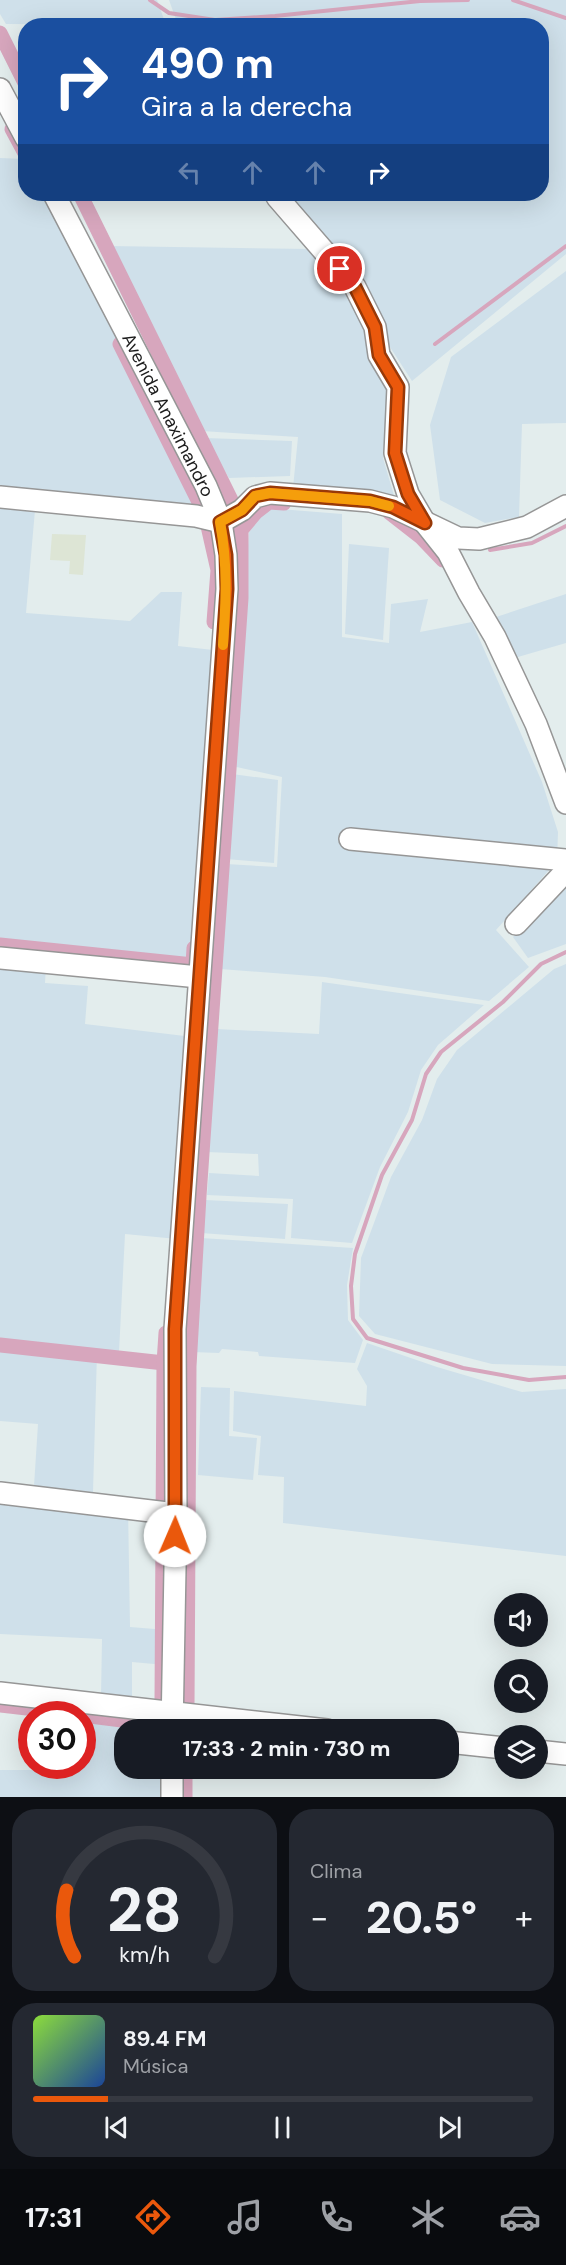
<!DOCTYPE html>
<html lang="es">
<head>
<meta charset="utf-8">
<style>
	:root { --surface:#171b24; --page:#242831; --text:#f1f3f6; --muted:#9ea1a6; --line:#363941; --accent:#ea580c }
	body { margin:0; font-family:"DM Sans",sans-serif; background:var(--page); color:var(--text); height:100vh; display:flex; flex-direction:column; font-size:22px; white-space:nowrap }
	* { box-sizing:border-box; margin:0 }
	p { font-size:20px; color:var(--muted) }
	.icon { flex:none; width:33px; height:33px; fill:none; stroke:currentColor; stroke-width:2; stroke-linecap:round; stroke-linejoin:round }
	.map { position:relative; height:1797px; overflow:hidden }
	.sheet { display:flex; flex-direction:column; gap:12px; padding:12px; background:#0d0f14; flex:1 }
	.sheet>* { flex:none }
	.guide { position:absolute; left:18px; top:18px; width:531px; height:183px; border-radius:24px; box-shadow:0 6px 24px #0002; background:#1a4fa0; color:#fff; overflow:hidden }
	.buttons { position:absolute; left:494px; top:1593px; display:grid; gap:12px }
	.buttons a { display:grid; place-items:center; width:54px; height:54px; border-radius:50%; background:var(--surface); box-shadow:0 6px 24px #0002; font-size:30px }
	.speed { position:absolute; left:18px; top:1701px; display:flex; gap:12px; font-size:30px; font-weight:700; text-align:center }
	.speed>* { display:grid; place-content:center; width:78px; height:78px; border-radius:50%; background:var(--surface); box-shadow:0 6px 24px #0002; line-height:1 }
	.speed .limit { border:9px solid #d22; background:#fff; color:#111 }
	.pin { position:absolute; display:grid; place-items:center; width:51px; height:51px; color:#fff; margin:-26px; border:3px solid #fff; border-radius:50%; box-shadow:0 2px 6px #0007 }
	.me { position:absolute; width:66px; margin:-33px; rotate:1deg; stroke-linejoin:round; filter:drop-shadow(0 0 4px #0008) }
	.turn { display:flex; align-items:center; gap:21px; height:126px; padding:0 24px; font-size:27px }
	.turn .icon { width:78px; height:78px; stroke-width:2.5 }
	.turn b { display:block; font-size:42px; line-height:51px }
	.lanes { display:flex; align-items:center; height:57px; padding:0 24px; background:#0003; justify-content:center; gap:30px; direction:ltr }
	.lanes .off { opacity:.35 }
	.big { font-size:45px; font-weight:700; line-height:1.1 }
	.sheet .tile { flex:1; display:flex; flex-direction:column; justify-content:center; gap:9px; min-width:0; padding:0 21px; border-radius:24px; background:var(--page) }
	.sheet .dial { align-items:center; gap:0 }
	.dial svg { height:156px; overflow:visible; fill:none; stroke:var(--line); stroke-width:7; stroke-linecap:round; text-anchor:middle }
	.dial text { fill:var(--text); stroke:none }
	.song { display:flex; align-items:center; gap:18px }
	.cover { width:72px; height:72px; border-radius:9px; background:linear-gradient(135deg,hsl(90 70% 55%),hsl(220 70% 35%)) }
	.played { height:6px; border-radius:3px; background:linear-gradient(90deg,var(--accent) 15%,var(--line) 15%) }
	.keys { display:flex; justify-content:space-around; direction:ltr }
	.heat { display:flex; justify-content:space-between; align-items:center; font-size:33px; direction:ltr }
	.sheet .tiles { flex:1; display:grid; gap:12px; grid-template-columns:1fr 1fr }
	.tile:last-child { grid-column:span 2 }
	.trip { position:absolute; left:114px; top:1719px; width:345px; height:60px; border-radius:24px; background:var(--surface); box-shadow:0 6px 24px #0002; font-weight:700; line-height:60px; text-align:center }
	.tabs { display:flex; height:96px; justify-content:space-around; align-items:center; background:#090b0e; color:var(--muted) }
	.tabs .icon { width:42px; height:42px }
	.tabs .current { color:var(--accent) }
	.tabs b { font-size:27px; color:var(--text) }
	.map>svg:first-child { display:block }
	.industrial { fill:#dde5d5 }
	.farmland { fill:#cfe0ea }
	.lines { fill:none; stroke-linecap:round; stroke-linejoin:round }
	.stream { stroke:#d7a6bd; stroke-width:4 }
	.canal { stroke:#d7a6bd; stroke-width:15 }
	.minor-casing { stroke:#969696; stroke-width:24 }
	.minor { stroke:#fff; stroke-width:21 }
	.route-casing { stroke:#983908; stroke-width:15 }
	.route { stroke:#ea580c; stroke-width:10 }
	.slow { stroke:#f59e0b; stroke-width:10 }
	.labels { text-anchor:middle; stroke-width:4.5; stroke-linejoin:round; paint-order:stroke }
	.street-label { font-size:18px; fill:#1c1c1c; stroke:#fff }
</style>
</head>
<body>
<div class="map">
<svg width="566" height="1797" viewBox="0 0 566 1797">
	<rect width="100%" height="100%" fill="#e3eded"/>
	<path class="industrial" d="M52,534L86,535L83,575L69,574L70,561L50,560Z"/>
	<g class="farmland">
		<path d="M0,0H157L166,25L6,24L0,14Z"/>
		<path d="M169,0H566V254L412,381L291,194H542V26L178,25Z"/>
		<path d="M0,158L25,159L26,194H45L206,509L0,486Z"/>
		<path d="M109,246L310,249L350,287L390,390L383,458L395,499L293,488L298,437L202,431Z"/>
		<path d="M566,271V423L522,424L519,517L485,523L440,500L430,425L451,357Z"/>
		<path d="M205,438L292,441L290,476L229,478Z"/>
		<path d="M0,504L35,510L26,613L130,621L161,592H182L178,646L213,650L192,965L0,944Z"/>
		<path d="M267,508L342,514V637L389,643L391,604L428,599L420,632L472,622L542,782L558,832L557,861L496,930L529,967L489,1001L325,977L220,969L226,864L277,867L282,777L232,766L249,532Z"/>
		<path d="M349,544L389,548L383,640L345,634Z"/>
		<path d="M566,594V643L511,659L490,619Z"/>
		<path d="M232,774L278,780L274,863L226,859Z"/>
		<path d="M566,880V944L528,958L513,937Z"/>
		<path d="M0,961L46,965L45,983L88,986L85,1024L193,1037L177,1239L125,1234L119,1352L97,1353L93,1492L34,1486L38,1424L0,1421Z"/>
		<path d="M566,964V1366L492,1364L375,1334L359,1316L361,1258L391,1177L422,1120L437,1079L457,1050L554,969Z"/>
		<path d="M322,982L484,1005L438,1045L421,1070L408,1112L380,1167L352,1243L291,1238L293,1199L207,1195L209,1173L259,1176L258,1154L207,1152L216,1029L319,1034Z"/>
		<path d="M205,1200L288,1204L285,1239L201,1233Z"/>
		<path d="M201,1238L353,1248L347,1285L348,1320L363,1340L355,1363L259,1356L258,1352L222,1349L219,1353L192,1352Z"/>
		<path d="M367,1343L437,1367L522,1392L566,1389V1556L283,1523L284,1477L258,1475L261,1436L233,1431L234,1391L366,1406L367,1386L357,1369Z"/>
		<path d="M201,1387L230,1388L229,1436L257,1438L253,1480L198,1475Z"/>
		<path d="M0,1491L128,1506L130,1627L167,1630L165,1665L132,1662V1699L101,1696L102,1639L0,1634Z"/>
		<path d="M83,1716L164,1723L163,1729L124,1730V1768L162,1769L160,1797H0V1770H47V1766H82Z"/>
	</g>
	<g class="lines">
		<g class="stream">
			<path d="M150,0L169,13L215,20L275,16L420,1L468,0"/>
			<path d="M513,0L566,18"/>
			<path d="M435,344L566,246"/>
			<path d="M490,550L532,543L566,526"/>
			<path d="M566,952L541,964L503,1002L441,1052L426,1074L412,1120L382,1175L355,1254L351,1286L353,1319L367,1338L463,1368L529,1380L566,1377"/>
		</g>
		<g class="canal">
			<path d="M0,33L26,85"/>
			<path d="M12,129L26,155"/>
			<path d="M80,194L232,502"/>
			<path d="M120,344L201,506"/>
			<path d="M389,512L421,537L443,560"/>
			<path d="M208,526L218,570L214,622"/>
			<path d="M0,945L193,965L194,948"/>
			<path d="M0,1345L164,1363"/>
			<path d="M162,1701L164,1363L166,1333"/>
			<path d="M0,1705L79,1714"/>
			<path d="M187,1706L189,1366L199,1196L241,598V530L256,512L269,502L284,503"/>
			<path d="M82,1715L162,1725V1730"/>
			<path d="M185,1797V1768"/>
		</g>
		<defs>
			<g id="minor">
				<path d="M0,89L26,138"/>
				<path d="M54,194L206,486L221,522L226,555L227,589L175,1329L176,1514L172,1730"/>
				<path d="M277,197L355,287L375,327L379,355L398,387L395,453L408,494L425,523L448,552L469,593L495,637L536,724L566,803"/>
				<path d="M0,497L196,516L221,522L242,510L255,497L270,493L370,501L393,507L458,538L479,539L527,527L566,506"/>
				<path d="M350,839L566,860"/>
				<path d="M516,924L566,871"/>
				<path d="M0,958L199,977"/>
				<path d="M0,1493L176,1514"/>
				<path d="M0,1693L327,1730"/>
				<path d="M448,1742L504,1748"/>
				<path d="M537,1751L566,1754"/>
				<path d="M172,1797V1768"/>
			</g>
		</defs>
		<use href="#minor" class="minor-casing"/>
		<use href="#minor" class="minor"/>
	</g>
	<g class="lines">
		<defs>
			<path id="route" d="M175,1536V1329L227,589L226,555L220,522L242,510L255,496L270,493L370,501L393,507L425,523L408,494L395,453L398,387L379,355L375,327L355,287L340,269"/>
		</defs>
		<use href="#route" class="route-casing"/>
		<use href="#route" class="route"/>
		<path class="slow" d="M223,645C226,601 228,566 220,522L242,510L255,496L270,493L370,501L389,506"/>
	</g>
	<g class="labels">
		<g class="street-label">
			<text transform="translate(168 415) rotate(63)" y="6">Avenida Anaximandro</text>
		</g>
	</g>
</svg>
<div class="buttons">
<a><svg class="icon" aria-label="sound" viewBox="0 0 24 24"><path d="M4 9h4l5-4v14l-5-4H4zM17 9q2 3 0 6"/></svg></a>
<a><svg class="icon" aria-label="search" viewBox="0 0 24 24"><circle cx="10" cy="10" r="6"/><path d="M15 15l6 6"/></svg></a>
<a><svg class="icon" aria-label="layers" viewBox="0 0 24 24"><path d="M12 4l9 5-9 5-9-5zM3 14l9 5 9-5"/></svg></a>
</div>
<div class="speed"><div class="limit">30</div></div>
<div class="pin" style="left:340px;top:269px;background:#d93025"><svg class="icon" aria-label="arrive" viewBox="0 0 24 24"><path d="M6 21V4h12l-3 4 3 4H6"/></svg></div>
<svg class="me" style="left:175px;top:1536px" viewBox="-20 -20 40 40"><circle r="19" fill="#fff"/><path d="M0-13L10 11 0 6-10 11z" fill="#ea580c"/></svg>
<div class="trip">17:33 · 2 min · 730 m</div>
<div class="guide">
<div class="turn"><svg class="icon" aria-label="right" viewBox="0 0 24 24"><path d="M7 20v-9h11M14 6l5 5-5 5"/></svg><div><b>490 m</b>Gira a la derecha</div></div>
<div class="lanes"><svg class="icon off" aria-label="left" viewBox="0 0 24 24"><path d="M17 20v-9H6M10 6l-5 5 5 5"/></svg><svg class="icon off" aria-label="ahead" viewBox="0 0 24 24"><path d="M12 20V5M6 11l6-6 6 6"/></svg><svg class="icon off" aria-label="ahead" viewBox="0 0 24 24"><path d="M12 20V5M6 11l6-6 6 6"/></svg><svg class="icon" aria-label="right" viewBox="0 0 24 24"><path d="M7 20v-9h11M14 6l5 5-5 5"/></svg></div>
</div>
</div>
<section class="sheet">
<div class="tiles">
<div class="tile dial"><svg viewBox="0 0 100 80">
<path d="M14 69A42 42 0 1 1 86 69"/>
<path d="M14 69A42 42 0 0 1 10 35" stroke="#ea580c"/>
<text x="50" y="56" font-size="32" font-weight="700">28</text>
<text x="50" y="72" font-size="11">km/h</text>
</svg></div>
<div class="tile"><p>Clima</p>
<div class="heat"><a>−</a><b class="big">20.5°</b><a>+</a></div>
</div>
<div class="tile">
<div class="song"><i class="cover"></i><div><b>89.4 FM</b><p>Música</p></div></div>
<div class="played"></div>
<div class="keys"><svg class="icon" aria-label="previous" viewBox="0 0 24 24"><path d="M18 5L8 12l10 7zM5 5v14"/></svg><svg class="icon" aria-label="pause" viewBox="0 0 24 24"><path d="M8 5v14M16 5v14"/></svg><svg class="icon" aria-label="next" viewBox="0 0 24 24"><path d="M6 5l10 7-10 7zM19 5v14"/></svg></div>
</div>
</div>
</section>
<nav class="tabs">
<b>17:31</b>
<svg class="icon current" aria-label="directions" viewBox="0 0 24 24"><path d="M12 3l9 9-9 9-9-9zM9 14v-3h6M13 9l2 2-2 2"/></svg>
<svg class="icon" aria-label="music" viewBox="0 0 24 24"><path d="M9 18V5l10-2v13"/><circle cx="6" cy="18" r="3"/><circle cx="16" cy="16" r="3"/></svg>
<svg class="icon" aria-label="phone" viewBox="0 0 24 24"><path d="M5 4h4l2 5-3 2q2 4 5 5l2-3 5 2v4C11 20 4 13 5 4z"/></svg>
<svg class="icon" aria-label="climate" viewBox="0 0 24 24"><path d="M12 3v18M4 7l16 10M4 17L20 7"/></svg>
<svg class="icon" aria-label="car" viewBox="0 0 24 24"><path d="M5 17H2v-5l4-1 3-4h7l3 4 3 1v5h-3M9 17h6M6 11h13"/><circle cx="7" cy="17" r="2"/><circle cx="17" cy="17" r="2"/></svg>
</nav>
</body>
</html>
